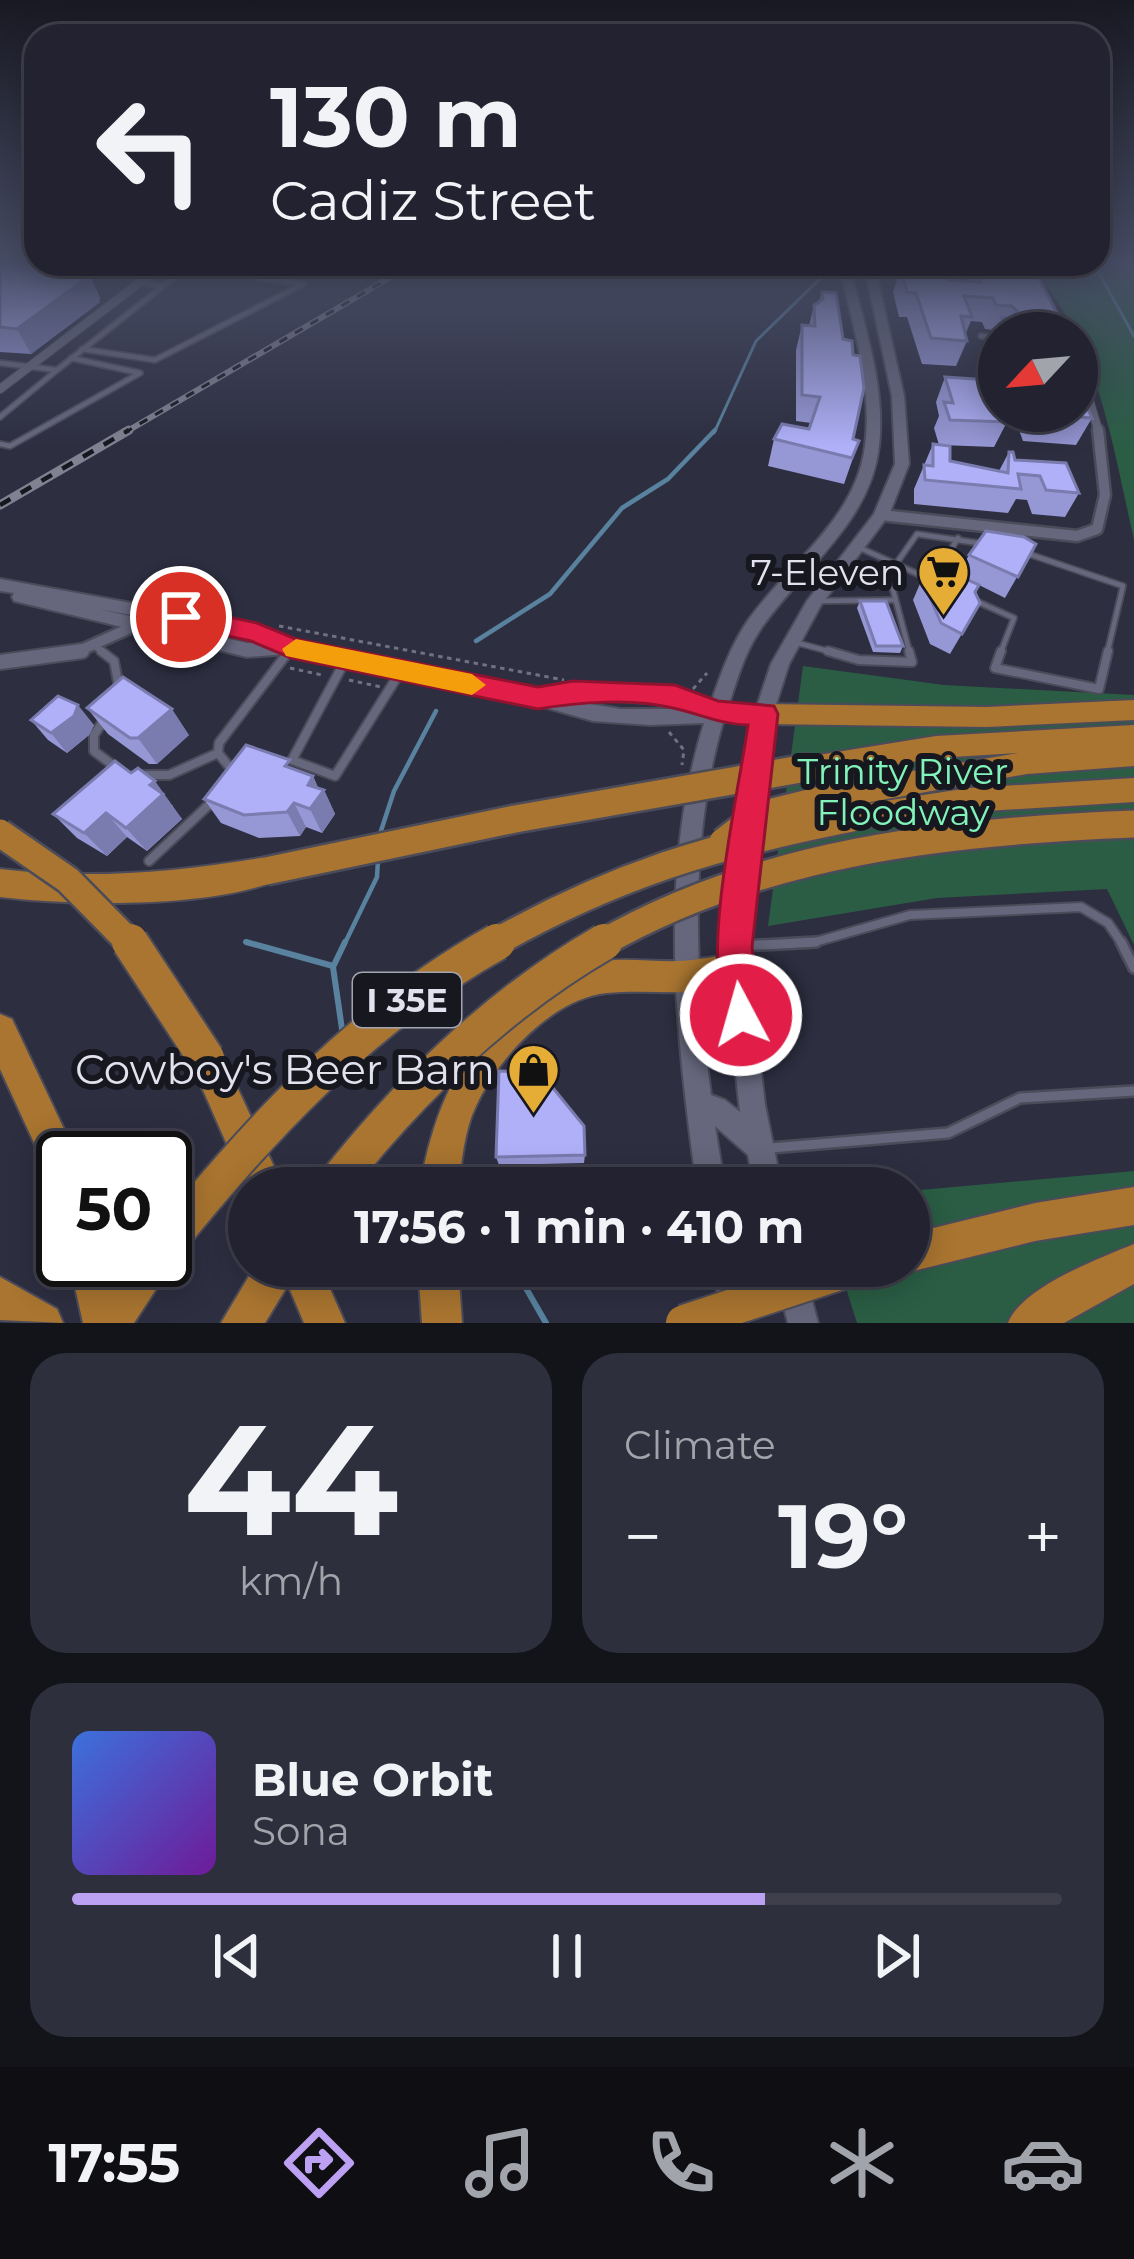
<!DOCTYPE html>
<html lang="en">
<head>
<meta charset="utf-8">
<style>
	:root { --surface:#222230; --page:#2e2f3c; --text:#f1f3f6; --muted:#a2a4ab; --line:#3f3f4c; --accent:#bca0f2 }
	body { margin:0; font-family:Montserrat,sans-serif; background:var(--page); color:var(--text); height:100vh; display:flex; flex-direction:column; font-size:45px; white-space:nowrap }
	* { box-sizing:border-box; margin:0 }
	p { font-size:39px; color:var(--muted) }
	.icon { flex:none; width:66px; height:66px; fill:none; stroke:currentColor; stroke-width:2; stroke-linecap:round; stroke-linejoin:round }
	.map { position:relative; height:1323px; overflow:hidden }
	.details { display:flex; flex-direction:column; gap:30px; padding:30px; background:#13131a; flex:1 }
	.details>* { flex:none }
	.banner { position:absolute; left:24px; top:24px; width:1086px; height:252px; border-radius:36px; box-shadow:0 6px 30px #0003,0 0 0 3px var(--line); background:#222230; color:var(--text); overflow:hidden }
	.needle { width:78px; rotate:244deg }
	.tools { position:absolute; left:978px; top:312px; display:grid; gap:24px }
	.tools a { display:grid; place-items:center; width:120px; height:120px; border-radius:50%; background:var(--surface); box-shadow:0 6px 30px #0003,0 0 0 3px var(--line); font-size:60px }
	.speed { position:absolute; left:36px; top:1131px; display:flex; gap:24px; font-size:60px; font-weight:700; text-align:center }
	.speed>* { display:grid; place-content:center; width:156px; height:156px; border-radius:50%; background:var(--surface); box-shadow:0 6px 30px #0003,0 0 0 3px var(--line); line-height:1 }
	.speed .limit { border:6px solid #111; border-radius:18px; background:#fff; color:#111 }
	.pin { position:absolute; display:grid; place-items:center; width:102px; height:102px; color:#fff; margin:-51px; border:6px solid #fff; border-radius:50%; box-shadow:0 3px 12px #0007 }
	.me { position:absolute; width:132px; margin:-66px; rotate:354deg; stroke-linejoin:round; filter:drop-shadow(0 0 9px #0008) }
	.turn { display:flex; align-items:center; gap:42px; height:252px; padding:0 48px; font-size:54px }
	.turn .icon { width:156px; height:156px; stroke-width:2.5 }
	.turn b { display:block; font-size:84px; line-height:102px }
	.big { font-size:90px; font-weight:700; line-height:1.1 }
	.details .widget { flex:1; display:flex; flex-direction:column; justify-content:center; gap:18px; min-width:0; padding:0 42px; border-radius:36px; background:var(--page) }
	.details .dial { align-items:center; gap:0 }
	.dial b { font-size:156px; line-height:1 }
	.song { display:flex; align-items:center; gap:36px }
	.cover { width:144px; height:144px; border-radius:18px; background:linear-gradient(135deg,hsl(220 70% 55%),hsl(280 70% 35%)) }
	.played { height:12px; border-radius:6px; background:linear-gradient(90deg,var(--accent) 70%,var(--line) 70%) }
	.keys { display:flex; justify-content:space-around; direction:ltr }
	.heat { display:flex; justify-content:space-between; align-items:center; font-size:66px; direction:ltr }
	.details .tiles { flex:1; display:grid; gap:30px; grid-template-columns:1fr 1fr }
	.widget:last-child { grid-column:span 2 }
	.trip { position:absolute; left:228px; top:1167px; width:702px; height:120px; border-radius:60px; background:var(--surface); box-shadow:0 6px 30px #0003,0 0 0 3px var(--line); font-weight:700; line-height:120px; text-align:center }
	.dock { display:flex; height:192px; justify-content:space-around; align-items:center; background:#0e0e13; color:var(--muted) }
	.dock .icon { width:84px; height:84px }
	.dock .current { color:var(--accent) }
	.dock b { font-size:54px; color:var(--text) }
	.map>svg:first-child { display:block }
	.green { fill:#2a5d44 }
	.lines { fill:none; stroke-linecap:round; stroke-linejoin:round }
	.stream-far2 { stroke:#58829e; stroke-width:3 }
	.stream-far1 { stroke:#58829e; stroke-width:4.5 }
	.stream { stroke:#58829e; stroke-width:6 }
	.service-far2-casing { stroke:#4b4b5a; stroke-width:8 }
	.service-far1-casing { stroke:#4b4b5a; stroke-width:12 }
	.service-casing { stroke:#4b4b5a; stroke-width:14 }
	.minor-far2-casing { stroke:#4b4b5a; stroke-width:10 }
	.minor-far1-casing { stroke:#4b4b5a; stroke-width:15 }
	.minor-casing { stroke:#4b4b5a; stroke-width:18 }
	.secondary-casing { stroke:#4b4b5a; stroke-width:4 }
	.motorway-casing { stroke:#4b4b5a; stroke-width:4 }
	.path { stroke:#707181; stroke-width:3; stroke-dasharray:4.5 4.5; stroke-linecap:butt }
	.service-far2 { stroke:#66677c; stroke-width:4.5 }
	.service-far1 { stroke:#66677c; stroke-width:8 }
	.service { stroke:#66677c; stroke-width:9 }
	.minor-far2 { stroke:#66677c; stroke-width:8 }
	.minor-far1 { stroke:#66677c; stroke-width:10 }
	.minor { stroke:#66677c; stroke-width:14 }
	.secondary { fill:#66677c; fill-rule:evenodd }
	.motorway { fill:#a97530; fill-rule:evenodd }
	.rail-far1-casing { stroke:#808191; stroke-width:6 }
	.rail-casing { stroke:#808191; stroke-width:9 }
	.rail-far1 { stroke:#16171f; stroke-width:3; stroke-dasharray:9; stroke-linecap:butt }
	.rail { stroke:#16171f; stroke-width:4.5; stroke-dasharray:12; stroke-linecap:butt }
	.motorway-bridge-far1-casing { stroke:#4b4b5a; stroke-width:32; stroke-linecap:butt }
	.motorway-bridge-casing { stroke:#4b4b5a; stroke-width:40; stroke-linecap:butt }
	.motorway-bridge-far1 { stroke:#a97530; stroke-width:27 }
	.motorway-bridge { stroke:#a97530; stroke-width:36 }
	.wall { fill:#9697d5 }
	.shaded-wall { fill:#7a7bae }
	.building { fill:#afb0f8; stroke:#7a7bae; stroke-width:3 }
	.route { fill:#e11d48; stroke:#92132f; stroke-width:3 }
	.slow { fill:#f59e0b }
	.labels { text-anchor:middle; stroke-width:12; stroke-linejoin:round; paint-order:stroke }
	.shield { fill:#16171f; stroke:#a4a5b0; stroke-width:3 }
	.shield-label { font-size:33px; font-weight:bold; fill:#e1e2ee }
	.poi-label { font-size:36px; fill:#e1e2ee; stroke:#16171f; text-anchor:end }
	.park-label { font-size:36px; fill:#81f2b9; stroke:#16171f }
	.near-poi-label { font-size:42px; fill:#e1e2ee; stroke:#16171f; text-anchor:end }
</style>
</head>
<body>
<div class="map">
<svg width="1134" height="1323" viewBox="0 0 1134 1323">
	<rect width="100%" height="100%" fill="#2d2e40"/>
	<g class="green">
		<path d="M1134,262V540C1114,452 1101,358 1046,285L1048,264Z"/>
		<path d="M803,666L944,685L1134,695V945L1107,889L937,898L768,926Z"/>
		<path d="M1134,1171V1323H857L839,1266H909V1191Z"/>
	</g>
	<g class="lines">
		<g class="stream-far2">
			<path d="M1094,264L1134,336"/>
			<path d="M884,265L892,264"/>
			<path d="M714,433L756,341L825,274"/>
		</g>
		<g class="stream-far1">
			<path d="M476,641L550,594L622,508L668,479L715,430"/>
			<path d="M379,837L394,791L436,711"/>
			<path d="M246,942L255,945"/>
			<path d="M344,945L377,877L378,860"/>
		</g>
		<g class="stream">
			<path d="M246,942L333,966"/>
			<path d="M343,1036L333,967L345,942"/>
			<path d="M358,1061L367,1077"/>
			<path d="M519,1276L546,1323"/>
		</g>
		<defs>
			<g id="service-far2">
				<path d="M248,264L266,266L255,277L301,284"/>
				<path d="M163,286L192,264"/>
				<path d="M981,336L999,337"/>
				<path d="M82,349L155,360L303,284"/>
				<path d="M0,363L57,370L163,286L139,283"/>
				<path d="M0,417L57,370"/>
				<path d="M0,444L10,446L140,373L71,358"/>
				<path d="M858,547L931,580"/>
				<path d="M1023,552L1123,586L1107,654"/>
				<path d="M849,561L892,586L910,654"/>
				<path d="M896,564L917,534L985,544"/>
				<path d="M934,577L958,538"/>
				<path d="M818,601L894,600"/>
				<path d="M976,601L1014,618L1000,654"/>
				<path d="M794,642L839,654"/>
				<path d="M96,648L105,654"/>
			</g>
			<g id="service-far1">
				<path d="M101,651L114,661L119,687"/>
				<path d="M828,651L859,660L912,662L909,651"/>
				<path d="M1001,651L995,668L1099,689L1108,651"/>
				<path d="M346,659L292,760L335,776L399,674"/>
				<path d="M104,720L94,735V751L118,769"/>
				<path d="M232,770L218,753L219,743L289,651"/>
				<path d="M143,775H169L218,753"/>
				<path d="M149,861L214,800"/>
				<path d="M767,945L815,942L910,915L1081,907L1108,923L1123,945"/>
			</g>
			<g id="service">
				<path d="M1121,942L1134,968"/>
				<path d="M742,946L816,942"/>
				<path d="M771,1148L948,1133L1020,1098L1134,1091"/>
			</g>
			<g id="minor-far2">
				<path d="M1077,359L1099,433"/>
				<path d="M0,389L164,264"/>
			</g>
			<g id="minor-far1">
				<path d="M881,515L1077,536L1097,529L1105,495L1098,430"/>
				<path d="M72,654L128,629L163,595"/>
			</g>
			<path id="minor" d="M0,662L82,651"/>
			<g id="secondary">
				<path d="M839,264H849C863,323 886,385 879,446C871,523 801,570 760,630C744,654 737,680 728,707L757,706L771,664L807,601L874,514L895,464L892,396L864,264H874L904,396L909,464L889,515L821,605L789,664L773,714L746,947L765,1105L782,1188H754L748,1155L715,1126L725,1188H697C676,1035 657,874 704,723L650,725L593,721L537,705L288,654L247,657L14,601L12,597L14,593L0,591V579L257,626L295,642L538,691L583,686H628L672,692L711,703C721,673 731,645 749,619C789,563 856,519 865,446C873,385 852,323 839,264ZM99,609L253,638L263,642L247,643ZM605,700L650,703L680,709H621L571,701ZM723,722H753L722,947L740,1112L725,1100L711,1095C695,972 688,842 723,722Z"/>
				<path d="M711,1266H741L750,1308L746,1319L735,1323L724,1319Z"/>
				<path d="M773,1266H803L818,1323H788Z"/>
			</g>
			<g id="motorway">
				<path d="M1134,700V720L987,727L764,724L755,721L751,714L755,707L764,704L987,707Z"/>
				<path d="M1134,725V766L1027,774L837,808L827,804L823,796L827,788L837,784L1018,753L936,758L812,778L803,775L799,767L803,759L812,756L936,736Z"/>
				<path d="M1134,778V802L969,812L852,830L842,827L838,818L842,809L852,806L969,788Z"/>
				<path d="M266,857L276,861L281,871L276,881C205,908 76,906 0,897V869C90,880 177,872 266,857Z"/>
				<path d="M735,954L746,959L751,970L746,981C702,1000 653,988 607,993C553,998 497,1059 476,1106C464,1131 462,1161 458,1188H420C433,1110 460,1048 523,999C544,982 570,967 597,962C624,957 652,962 680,961C698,960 717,956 735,954Z"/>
				<path d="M0,1014L12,1019L71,1144L76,1158H63V1196L50,1190L36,1147L0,1069Z"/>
				<path d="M206,1041L218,1046L284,1188H249V1195L189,1058L194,1046Z"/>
				<path d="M1134,1187V1225L1035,1241L909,1272L895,1266H909V1234L1035,1203Z"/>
				<path d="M1134,1244V1284L1064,1323H1008C1022,1287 1098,1259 1134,1244Z"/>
				<path d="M165,1245L175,1260L134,1323H83L69,1260H109L114,1283L131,1260H165Z"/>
				<path d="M255,1266H320L345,1323H304L288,1285L265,1323H221Z"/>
				<path d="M418,1266H458L462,1323H422Z"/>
				<path d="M0,1277L57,1309L63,1323L0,1320Z"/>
			</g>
		</defs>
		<use href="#service-far2" class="service-far2-casing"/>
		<use href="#service-far1" class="service-far1-casing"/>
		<use href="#service" class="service-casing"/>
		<use href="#minor-far2" class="minor-far2-casing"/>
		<use href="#minor-far1" class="minor-far1-casing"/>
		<use href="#minor" class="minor-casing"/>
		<use href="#secondary" class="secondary-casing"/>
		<use href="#motorway" class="motorway-casing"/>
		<g class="path">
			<path d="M279,626L564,680"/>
			<path d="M290,668L322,675"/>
			<path d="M349,680L381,687"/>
			<path d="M693,689L707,673"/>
			<path d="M669,732L684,750L682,765"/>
		</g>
		<use href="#service-far2" class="service-far2"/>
		<use href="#service-far1" class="service-far1"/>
		<use href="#service" class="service"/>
		<use href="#minor-far2" class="minor-far2"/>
		<use href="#minor-far1" class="minor-far1"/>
		<use href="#minor" class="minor"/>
		<use href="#secondary" class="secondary"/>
		<use href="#motorway" class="motorway"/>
		<defs>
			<path id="rail-far1" d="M124,433L413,264"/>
			<path id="rail" d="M0,505L129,430"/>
		</defs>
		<use href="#rail-far1" class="rail-far1-casing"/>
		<use href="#rail" class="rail-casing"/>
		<use href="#rail-far1" class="rail-far1"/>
		<use href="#rail" class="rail"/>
		<defs>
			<g id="motorway-bridge-far1">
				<path d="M0,833L68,880L132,945"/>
				<path d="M723,842L757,816L837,796"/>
				<path d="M266,871L515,819L812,767"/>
				<path d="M491,945C614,875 715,845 852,818"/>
				<path d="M599,945C761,851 951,831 1134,824"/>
			</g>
			<g id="motorway-bridge">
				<path d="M130,942L206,1058"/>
				<path d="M332,1188C408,1091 497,1004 604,942"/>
				<path d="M165,1246C259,1129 364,1016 497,942"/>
				<path d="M684,1323L858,1266"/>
			</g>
		</defs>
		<use href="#motorway-bridge-far1" class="motorway-bridge-far1-casing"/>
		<use href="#motorway-bridge" class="motorway-bridge-casing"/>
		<use href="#motorway-bridge-far1" class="motorway-bridge-far1"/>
		<use href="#motorway-bridge" class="motorway-bridge"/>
	</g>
	<g class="wall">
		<path d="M0,262L36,264H113L92,280L100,298L99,300L100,302L31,354L0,352Z"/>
		<path d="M975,264H1008L1062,323L1058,331L999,333V369L986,368L981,355L992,330H997L985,329L982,322L971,321L965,335L967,341L956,366L922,364L907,317H899L893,292L901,268L949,280L968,281Z"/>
		<path d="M822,292L853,439L859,441L844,484L768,466L774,439L809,429L811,423L796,421V350L802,325L809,326L814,305L819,302Z"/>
		<path d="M945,377L1007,422L994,447L941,445L950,461L999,471L1009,452L1015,460L1079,493L1065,517L1032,514L1027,500L1016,499L1008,513L914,504V489L933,444L939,445L934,428L939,416L936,402Z"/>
		<path d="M1012,411H1077L1092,418L1076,445L1023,441Z"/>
		<path d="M1036,544L1005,598L979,585L975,592L980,603L950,654L930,644L913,600L922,579L942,574L958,575L969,555Z"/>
		<path d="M860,601L903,646L900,653L873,652L857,608Z"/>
		<path d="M87,708L189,735L157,764H149L108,734Z"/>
		<path d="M31,720L94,725L89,735L67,753L48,740Z"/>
		<path d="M313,776L318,788L324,790L335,814L322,833L306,827L300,836L259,838L221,823L204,799Z"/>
		<path d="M173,805L172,807L182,819L147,851L127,837L107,856L77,838L53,814Z"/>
		<path d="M585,1155L584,1163L499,1165L496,1157Z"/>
	</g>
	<g class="shaded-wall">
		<path d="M70,264H113L92,280L100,298L99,300L100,302L31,354L17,329L61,270Z"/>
		<path d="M78,705L94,725L89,735L67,753L51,733Z"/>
		<path d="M172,709L189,735L157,764L138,738Z"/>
		<path d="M313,776L321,794L324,790L335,814L322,833L310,809L308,785Z"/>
		<path d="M155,781L182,819L147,851L126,828L150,785Z"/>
		<path d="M294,803L306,827L300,836L287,812Z"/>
		<path d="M106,813L127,837L107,856L84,833Z"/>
	</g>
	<g class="building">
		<path d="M0,262L70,264L61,270L89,273L84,277H88L17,329L0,327Z"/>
		<path d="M977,264L1033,266L1062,323H1054L1059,333H999V343H997L992,330L1008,331L1002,318H1012L1017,311L1012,306L996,305L993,298L964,296L972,317L961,316L967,341L931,338L916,293L907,292L901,268L945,271L949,280L981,282Z"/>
		<path d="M822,292L836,293L843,339L852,341L853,355L860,356L864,388L853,439L859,441L852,458L774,439L782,424L809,429L820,397L802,395V325L815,326L814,305L823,299Z"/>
		<path d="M945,377L989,380L999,404V411H1002L1007,422L950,420L944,402L953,403Z"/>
		<path d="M1077,389L1079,390L1092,418L1037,414L1036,411H1077Z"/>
		<path d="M933,444L950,446V461L1008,473L1009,452H1013L1015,460L1066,463L1079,493L1046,490L1040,476L1018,474L1021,489L925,480L924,465L933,466Z"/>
		<path d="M986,531L1024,537L1036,544L1018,577L969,555Z"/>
		<path d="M929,569L942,574L945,570L979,585L975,592L980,603L962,634L941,623L922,579Z"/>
		<path d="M860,601H886L903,646H876Z"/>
		<path d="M123,677L172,709L138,738H130L87,708Z"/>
		<path d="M58,696L78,705L74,716L51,733L31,720Z"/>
		<path d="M246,745L290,760L285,766L313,776L308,785L324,790L310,809L294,803L287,812L244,815L204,799Z"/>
		<path d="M115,761L131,773L138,768L155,781L150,785L163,794L126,828L106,813L84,833L53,814Z"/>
		<path d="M499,1071L540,1072L584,1126L585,1155L496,1157Z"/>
	</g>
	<linearGradient id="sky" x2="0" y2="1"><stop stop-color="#191923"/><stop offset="0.59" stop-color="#464c64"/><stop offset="1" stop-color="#464c64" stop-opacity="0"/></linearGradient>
	<rect width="1134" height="447" fill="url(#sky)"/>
	<path class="route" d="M181,607L257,623L296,639L538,687L573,681L675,685L718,701L774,706L778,714L752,947L760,1015L754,1028L741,1034L728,1028C699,958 737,803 748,725C719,724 700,714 673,708C632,698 579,702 538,709L291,658L251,641L172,624L168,617Z"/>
	<path class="slow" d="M296,639L472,674L486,685L472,695L286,656L282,649Z"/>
	<defs>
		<symbol id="supermarket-pin" viewBox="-11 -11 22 30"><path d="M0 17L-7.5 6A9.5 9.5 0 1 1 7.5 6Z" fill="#e6ad36" stroke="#16171f"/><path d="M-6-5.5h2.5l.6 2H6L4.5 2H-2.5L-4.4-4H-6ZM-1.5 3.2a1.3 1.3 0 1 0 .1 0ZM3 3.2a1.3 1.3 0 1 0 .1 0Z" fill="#111"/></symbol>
		<symbol id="shop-pin" viewBox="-11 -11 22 30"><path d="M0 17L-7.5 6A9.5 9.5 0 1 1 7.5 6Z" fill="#e6ad36" stroke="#16171f"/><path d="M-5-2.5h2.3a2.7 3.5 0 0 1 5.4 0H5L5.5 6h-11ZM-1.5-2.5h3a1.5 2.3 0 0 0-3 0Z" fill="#111"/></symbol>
	</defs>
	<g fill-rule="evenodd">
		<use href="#supermarket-pin" x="914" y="542" width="59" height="81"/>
		<use href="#shop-pin" x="504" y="1040" width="59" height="81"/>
	</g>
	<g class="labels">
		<rect class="shield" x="353" y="973" width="108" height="54" rx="9"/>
		<g class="shield-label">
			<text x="407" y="1012">I 35E</text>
		</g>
		<g class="poi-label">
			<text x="904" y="585">7-Eleven</text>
		</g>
		<g class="park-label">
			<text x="903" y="784">Trinity River<tspan x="903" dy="41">Floodway</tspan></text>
		</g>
		<g class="near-poi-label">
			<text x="495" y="1084">Cowboy's Beer Barn</text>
		</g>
	</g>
</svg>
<div class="tools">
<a><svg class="needle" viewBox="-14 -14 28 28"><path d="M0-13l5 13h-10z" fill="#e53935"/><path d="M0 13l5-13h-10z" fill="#a2a4ab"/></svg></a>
</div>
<div class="speed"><div class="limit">50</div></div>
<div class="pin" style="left:181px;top:617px;background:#d93025"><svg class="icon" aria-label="arrive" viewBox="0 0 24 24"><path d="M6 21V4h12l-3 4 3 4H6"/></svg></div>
<svg class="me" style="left:741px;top:1015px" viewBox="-20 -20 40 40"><circle r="17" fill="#e11d48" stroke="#fff" stroke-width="3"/><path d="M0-11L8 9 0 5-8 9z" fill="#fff"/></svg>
<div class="trip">17:56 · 1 min · 410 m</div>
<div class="banner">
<div class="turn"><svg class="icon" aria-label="left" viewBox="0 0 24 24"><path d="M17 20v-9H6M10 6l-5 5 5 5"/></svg><div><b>130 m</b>Cadiz Street</div></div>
</div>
</div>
<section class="details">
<div class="tiles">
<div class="widget dial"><b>44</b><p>km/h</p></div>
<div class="widget"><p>Climate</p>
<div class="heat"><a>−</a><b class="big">19°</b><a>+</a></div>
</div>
<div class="widget">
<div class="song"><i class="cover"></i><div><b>Blue Orbit</b><p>Sona</p></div></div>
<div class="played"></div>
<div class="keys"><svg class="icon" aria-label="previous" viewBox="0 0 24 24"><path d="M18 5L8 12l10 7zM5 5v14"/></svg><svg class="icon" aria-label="pause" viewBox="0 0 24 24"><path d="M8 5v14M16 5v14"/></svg><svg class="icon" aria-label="next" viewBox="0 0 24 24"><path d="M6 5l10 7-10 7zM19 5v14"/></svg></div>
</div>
</div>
</section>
<nav class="dock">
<b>17:55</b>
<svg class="icon current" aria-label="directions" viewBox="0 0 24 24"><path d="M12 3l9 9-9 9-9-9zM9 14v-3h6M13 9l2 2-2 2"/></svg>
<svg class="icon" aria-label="music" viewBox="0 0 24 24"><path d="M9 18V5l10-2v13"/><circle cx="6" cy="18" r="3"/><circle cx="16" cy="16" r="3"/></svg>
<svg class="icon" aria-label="phone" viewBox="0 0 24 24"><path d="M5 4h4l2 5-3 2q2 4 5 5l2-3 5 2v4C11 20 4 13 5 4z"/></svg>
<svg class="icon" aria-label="climate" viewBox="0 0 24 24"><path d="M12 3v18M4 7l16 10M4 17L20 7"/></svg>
<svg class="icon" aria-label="car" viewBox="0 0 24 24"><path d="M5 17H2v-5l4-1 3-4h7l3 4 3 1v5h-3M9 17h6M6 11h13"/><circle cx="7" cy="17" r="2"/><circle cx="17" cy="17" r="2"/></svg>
</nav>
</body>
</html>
